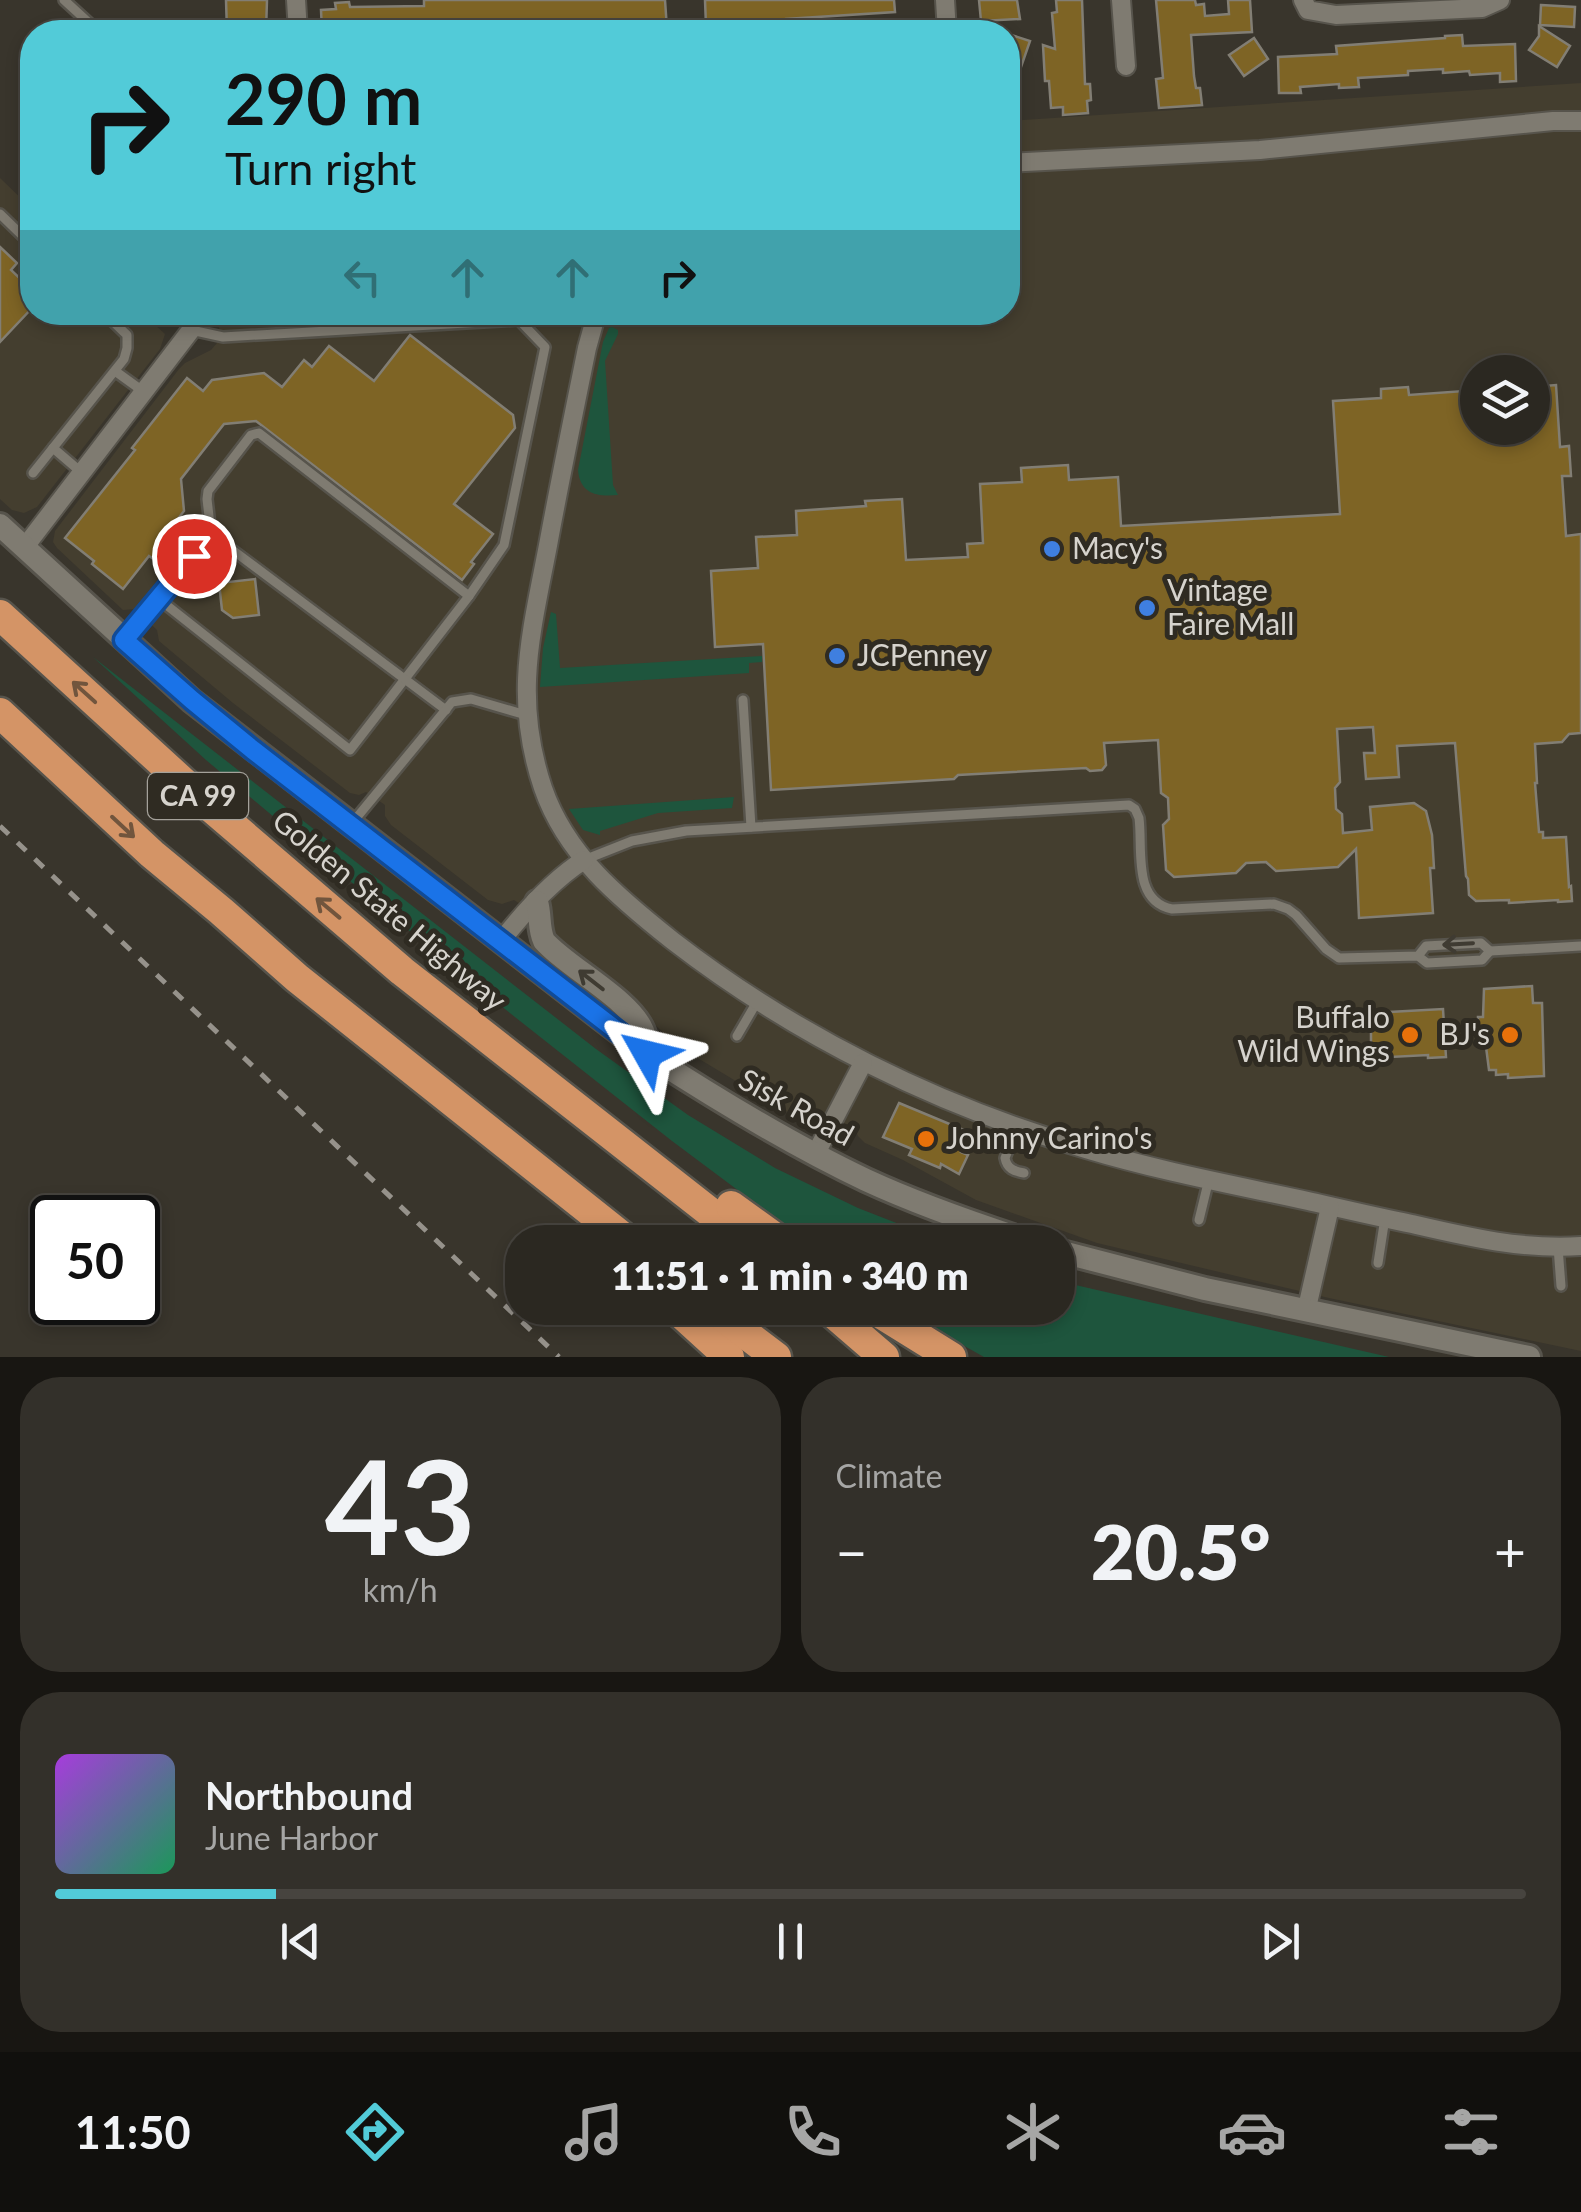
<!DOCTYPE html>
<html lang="en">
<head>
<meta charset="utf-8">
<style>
	:root { --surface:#2b2821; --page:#33302a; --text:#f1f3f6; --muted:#a6a6a5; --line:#47443f; --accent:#52cbd8 }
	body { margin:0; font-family:Lato,sans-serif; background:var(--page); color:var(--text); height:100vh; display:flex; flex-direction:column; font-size:38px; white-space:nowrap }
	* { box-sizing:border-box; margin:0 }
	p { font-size:32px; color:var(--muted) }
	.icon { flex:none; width:55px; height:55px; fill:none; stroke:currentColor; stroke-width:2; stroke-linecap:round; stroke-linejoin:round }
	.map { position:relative; height:1357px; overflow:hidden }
	.details { display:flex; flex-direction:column; gap:20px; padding:20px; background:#181612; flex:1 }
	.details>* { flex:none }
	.guide { position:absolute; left:20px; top:20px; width:1000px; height:305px; border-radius:40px; box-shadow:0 5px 15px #0003,0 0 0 2px var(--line); background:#52cbd8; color:#111; overflow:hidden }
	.controls { position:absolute; left:1460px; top:355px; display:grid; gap:20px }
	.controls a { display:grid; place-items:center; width:90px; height:90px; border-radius:50%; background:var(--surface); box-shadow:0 5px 15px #0003,0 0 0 2px var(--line); font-size:50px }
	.speed { position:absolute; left:30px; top:1195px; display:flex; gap:20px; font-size:50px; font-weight:700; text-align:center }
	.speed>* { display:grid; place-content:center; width:130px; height:130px; border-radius:50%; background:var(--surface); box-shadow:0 5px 15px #0003,0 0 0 2px var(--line); line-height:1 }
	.speed .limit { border:5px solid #111; border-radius:15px; background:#fff; color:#111 }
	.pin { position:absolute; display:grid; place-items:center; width:85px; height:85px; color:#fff; margin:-42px; border:5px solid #fff; border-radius:50%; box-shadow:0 2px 10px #0007 }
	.me { position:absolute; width:110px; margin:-55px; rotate:307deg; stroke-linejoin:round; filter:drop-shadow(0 0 8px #0008) }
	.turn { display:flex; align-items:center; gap:35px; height:210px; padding:0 40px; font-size:45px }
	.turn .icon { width:130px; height:130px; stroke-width:2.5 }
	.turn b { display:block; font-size:70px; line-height:85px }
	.lanes { display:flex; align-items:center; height:95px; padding:0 40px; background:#0003; justify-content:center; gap:50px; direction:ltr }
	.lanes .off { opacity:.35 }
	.big { font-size:75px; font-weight:800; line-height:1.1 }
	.details .card { flex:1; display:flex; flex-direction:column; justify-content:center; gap:15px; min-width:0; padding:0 35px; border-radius:40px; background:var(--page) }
	.details .dial { align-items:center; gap:0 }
	.dial b { font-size:130px; line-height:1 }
	.song { display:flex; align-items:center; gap:30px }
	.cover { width:120px; height:120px; border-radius:15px; background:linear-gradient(135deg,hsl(280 70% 55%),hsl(150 70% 35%)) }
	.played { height:10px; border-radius:5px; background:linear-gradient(90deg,var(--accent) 15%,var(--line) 15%) }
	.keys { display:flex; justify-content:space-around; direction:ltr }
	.heat { display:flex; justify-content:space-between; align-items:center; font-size:55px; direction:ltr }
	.details .tiles { flex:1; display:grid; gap:20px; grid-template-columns:1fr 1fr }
	.card:last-child { grid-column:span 2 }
	.trip { position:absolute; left:505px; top:1225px; width:570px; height:100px; border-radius:40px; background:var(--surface); box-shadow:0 5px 15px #0003,0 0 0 2px var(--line); font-weight:800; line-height:100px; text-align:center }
	.tab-bar { display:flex; height:160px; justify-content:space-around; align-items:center; background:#11100d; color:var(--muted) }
	.tab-bar .icon { width:70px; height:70px }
	.tab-bar .current { color:var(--accent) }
	.tab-bar b { font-size:45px; color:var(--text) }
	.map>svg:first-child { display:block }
	.built { fill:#443e2f; fill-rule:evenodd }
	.green { fill:#1e553d }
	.building { fill:#7e6425; stroke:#827e74; stroke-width:2.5 }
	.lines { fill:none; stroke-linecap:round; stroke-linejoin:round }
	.service-casing { stroke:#57544c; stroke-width:14 }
	.minor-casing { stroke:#57544c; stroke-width:22 }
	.secondary-casing { stroke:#57544c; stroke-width:28 }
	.motorway-casing { stroke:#57544c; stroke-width:35 }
	.service { stroke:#7f7b71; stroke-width:9 }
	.minor { stroke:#7f7b71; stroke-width:18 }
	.secondary { stroke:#7f7b71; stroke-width:22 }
	.motorway { stroke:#d49466; stroke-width:30 }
	.rail { stroke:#96928b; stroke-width:5; stroke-dasharray:12 12; stroke-linecap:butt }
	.oneway { stroke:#71553d }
	.oneway2 { stroke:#3f3b32 }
	.route-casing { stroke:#114b97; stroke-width:25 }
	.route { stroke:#1a73e8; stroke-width:18 }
	.shop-dot { fill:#3f7fe0; stroke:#2f2b22; stroke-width:4 }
	.food-dot { fill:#e8710a; stroke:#2f2b22; stroke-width:4 }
	.labels { text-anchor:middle; stroke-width:10; stroke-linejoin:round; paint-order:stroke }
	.shield { fill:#2f2b22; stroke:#a4a19a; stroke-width:2.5 }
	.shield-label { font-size:28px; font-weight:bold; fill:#d6d3cd }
	.poi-label { font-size:30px; fill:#d6d3cd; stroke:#2f2b22; text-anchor:start }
	.street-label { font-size:30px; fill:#d6d3cd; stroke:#2f2b22 }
</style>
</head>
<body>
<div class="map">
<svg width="1581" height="1357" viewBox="0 0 1581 1357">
	<rect width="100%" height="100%" fill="#39352c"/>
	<g class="built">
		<path d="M1581,83V1351L1329,1298L1097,1243L976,1200L903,1160L865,1143L858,1136L854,1127L815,1112L805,1116H794L676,1045L619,990L554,941L547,922L514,900L502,904L488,900L391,825L385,816V805L366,792L359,795L350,793L233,703L159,641L157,630L135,609L123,610L57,548L53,542L55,531L179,369L185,363L211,350L217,343L220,335L218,319L344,312H1008V121ZM1478,372H1532V428H1478Z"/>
		<path d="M0,178L32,209V312L142,313L165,334L160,349L37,507L24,513L12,510L0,499Z"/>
	</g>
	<g class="green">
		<path d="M612,327L618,330V334L605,361L613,485L618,495C597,497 580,494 578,470L603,342L609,328Z"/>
		<path d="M551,612L556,614L560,668L762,656V662L749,663V673L540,687L543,648Z"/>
		<path d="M93,657L596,1049L688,1115L775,1168L858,1208L945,1242H807L672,1141L463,976L206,760Z"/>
		<path d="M734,797L732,808L658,813L600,831V835L583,830L569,809Z"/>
		<path d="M1058,1281L1389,1357H984L936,1330L902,1308H1058Z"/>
	</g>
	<g class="building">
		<path d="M226,0H267L266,32H227Z"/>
		<path d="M424,0H665L667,29L632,32H322L321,10L336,9L335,3L349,2L350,7L424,6Z"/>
		<path d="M705,0H894L895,12L786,19V22L770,23L755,24V21L706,26Z"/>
		<path d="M979,0H1017L1020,19L981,21Z"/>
		<path d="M1056,0H1082L1085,84H1090L1091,100L1087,101L1088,113L1063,115V107L1051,108L1049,81H1045L1043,45L1055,49L1052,13L1057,12Z"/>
		<path d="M1156,0H1195L1196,5L1204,4L1205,16L1229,14L1228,0H1250L1252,32L1191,35L1194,76L1196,88H1200L1202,105L1159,108L1156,79L1163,78Z"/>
		<path d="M1541,5L1575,7L1574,27L1540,25Z"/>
		<path d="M1539,26L1570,46L1557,67L1529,50L1539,36Z"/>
		<path d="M1008,34L1030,41L1020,70L1008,66Z"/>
		<path d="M1462,35L1463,46L1515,44L1516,81L1500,82V73L1470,75L1469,71L1443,73V69L1408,71V75L1358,78L1359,87L1339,88V84L1300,87L1301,93H1279L1278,57L1337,54L1336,46L1445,38V36Z"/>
		<path d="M1254,38L1268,59L1244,76L1229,55Z"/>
		<path d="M0,247L17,263L11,270L32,290V308L0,342Z"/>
		<path d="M410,335L513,415L515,428L454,504L493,534L471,562L474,564L462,580L256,421L224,424L181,479L184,511L167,533L169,536L152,558L149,556L123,589L92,564L94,561L65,538L135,450L132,448L187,378L203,391L212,380L264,373L282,387L304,360L312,367L329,346L374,381Z"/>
		<path d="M1556,385L1560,447L1569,446L1571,476H1562L1566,536L1581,534V733L1569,734L1562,742L1535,744L1537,783H1535L1539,832H1543V838L1566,837L1569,887L1571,886L1572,901L1558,902V900L1509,903V900L1476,901L1469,895L1468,879L1466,876L1455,743L1397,746L1399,777L1366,779L1364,753H1375L1373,727L1337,729L1340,782L1335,788L1336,809L1342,814L1343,833L1372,830L1370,807L1414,803L1426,811L1432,835L1434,868H1430L1433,913L1359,918L1356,849L1338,867L1276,871L1266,862L1246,863L1236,873L1174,877L1166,870L1163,825L1169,819L1168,798L1161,793L1158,740L1104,743L1106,765L1102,770L1090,771L1086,768L958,775L954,779L771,790L763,644L715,647L711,571L758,568L756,537L797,535L796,511L866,506L865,501L902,499L906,560L968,557L967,544L983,543L980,484L1022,482L1021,468L1068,465L1069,480L1118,477L1121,526L1340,514L1333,401L1381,398V389L1408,387L1409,395L1478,390V428H1532V387Z"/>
		<path d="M255,579L259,615L233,618L222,610L219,583Z"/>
		<path d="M1532,986L1533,1003H1542L1544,1076L1508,1078V1074L1496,1075V1070H1489L1485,1039L1479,1040L1478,1017H1483L1484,989Z"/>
		<path d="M1443,1009L1446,1057L1428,1058V1055L1371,1058V1013Z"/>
		<path d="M899,1103L964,1130L962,1138L966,1140L961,1152L968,1155L959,1174L941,1164L940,1168L909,1155L912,1149L883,1137Z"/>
	</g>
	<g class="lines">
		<defs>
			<g id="service">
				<path d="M64,0L99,32"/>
				<path d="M0,214L32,245"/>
				<path d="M115,371L144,392"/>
				<path d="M53,448L81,472"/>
				<path d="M33,473L124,359L127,348V335L103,312"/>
				<path d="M160,600L350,750L469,596L504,545L545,347L519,320L223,337L191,330L203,312"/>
				<path d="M124,640L160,600L211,534"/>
				<path d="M743,700L751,827"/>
				<path d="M446,710L211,534L207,499L208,491L251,435L259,433L469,596"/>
				<path d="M353,822L452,702L471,699L526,715"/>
				<path d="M584,860L632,841L686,831L1129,805L1135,809L1139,818C1143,849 1132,901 1172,909L1274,904L1288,909L1296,915L1326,949L1339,958L1418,956L1427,963L1482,960L1490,951L1481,943L1426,946L1418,956"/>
				<path d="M1490,951L1581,946"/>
				<path d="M737,1036L758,1000"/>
				<path d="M1017,1127L1005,1158C1007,1169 1014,1171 1024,1173"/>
				<path d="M1199,1220L1209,1179"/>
				<path d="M1558,1247L1561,1286"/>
				<path d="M1378,1263L1385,1218"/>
			</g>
			<g id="minor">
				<path d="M296,0L298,32"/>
				<path d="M945,0L947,32"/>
				<path d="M1121,0L1126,66"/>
				<path d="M1303,0L1308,10L1336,15L1482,8L1500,0"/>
				<path d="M1008,163L1260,150L1553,121H1581"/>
				<path d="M597,312L587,348C574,412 561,475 549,540C532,631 512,696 543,788C566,855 620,899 673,941C796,1036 938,1106 1086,1149C1159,1171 1234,1185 1308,1201C1343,1209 1377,1217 1412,1224C1468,1237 1523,1250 1581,1246"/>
				<path d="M24,548L191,330"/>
				<path d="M501,941C524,912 552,880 584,860"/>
				<path d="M815,1155L863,1063"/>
				<path d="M1306,1312L1330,1207"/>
			</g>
			<g id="secondary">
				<path d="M0,525L192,701L647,1054C718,1100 790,1144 866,1180C920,1205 975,1224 1031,1242"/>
				<path d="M537,902C541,915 538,928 544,941C568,968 630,999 643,1031C646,1038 646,1047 647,1054"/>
				<path d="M1058,1251L1205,1289L1529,1357"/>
			</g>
			<g id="motorway">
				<path d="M0,615L206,803L402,971L748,1242"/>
				<path d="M0,713L152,854L221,911L297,978L629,1242"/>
				<path d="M731,1206L781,1242"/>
				<path d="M675,1308L729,1357"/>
				<path d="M712,1308L776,1357"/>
				<path d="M827,1308L884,1357"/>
				<path d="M872,1308L951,1357"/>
			</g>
		</defs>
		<use href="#service" class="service-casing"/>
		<use href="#minor" class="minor-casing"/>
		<use href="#secondary" class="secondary-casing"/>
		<use href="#motorway" class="motorway-casing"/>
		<use href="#service" class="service"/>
		<use href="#minor" class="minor"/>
		<use href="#secondary" class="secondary"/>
		<use href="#motorway" class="motorway"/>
		<path class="rail" d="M0,826L559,1357"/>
	</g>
	<defs><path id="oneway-shaft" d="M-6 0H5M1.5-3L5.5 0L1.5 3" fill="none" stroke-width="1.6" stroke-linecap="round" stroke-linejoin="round" transform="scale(2.5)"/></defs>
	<g class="oneway">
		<use href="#oneway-shaft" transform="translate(84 692) rotate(-138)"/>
		<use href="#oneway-shaft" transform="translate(123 827) rotate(43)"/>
		<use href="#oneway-shaft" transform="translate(328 908) rotate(-140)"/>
	</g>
	<g class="oneway2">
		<use href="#oneway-shaft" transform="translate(1458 944) rotate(177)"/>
		<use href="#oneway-shaft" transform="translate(591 980) rotate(-142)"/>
	</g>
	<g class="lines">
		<defs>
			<path id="route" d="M194,556L124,640L192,700L253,750L647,1054"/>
		</defs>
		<use href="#route" class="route-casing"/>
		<use href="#route" class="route"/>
	</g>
	<g class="shop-dot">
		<circle cx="1052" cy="549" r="10"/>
		<circle cx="1147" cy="608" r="10"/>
		<circle cx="837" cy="656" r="10"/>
	</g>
	<g class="food-dot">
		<circle cx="1410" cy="1035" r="10"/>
		<circle cx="1510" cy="1035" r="10"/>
		<circle cx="926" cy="1139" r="10"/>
	</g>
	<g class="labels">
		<rect class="shield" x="148" y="773" width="100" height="46" rx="8"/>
		<g class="shield-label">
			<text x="198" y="806">CA 99</text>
		</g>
		<g class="poi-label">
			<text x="1072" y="559">Macy's</text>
			<text x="1167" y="601">Vintage<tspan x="1167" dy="34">Faire Mall</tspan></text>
			<text x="857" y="666">JCPenney</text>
			<text x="1390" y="1028" text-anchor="end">Buffalo<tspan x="1390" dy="34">Wild Wings</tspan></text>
			<text x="1490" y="1045" text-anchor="end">BJ's</text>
			<text x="946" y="1149">Johnny Carino's</text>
		</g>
		<g class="street-label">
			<text transform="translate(389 911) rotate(40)" y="10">Golden State Highway</text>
			<text transform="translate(796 1108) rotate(29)" y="10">Sisk Road</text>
		</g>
	</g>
</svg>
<div class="controls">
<a><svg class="icon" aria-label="layers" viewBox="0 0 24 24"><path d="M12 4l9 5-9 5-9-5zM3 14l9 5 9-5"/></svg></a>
</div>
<div class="speed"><div class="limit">50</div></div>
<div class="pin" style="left:194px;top:556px;background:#d93025"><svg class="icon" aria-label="arrive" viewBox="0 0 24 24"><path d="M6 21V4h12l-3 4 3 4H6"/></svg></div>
<svg class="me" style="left:647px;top:1054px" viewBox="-20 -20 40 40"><path d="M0-17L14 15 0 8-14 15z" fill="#1a73e8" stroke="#fff" stroke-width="4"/></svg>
<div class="trip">11:51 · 1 min · 340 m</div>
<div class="guide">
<div class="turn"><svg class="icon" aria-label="right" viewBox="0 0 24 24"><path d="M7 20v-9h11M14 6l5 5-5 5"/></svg><div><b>290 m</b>Turn right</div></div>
<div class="lanes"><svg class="icon off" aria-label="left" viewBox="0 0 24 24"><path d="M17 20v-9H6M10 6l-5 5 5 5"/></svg><svg class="icon off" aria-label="ahead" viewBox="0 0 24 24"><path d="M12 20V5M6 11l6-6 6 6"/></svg><svg class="icon off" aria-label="ahead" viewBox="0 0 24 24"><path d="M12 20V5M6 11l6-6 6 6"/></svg><svg class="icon" aria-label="right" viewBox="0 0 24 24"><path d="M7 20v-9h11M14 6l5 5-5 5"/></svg></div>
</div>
</div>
<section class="details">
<div class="tiles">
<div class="card dial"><b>43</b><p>km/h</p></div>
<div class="card"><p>Climate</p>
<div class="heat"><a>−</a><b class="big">20.5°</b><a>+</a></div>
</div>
<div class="card">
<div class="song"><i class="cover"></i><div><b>Northbound</b><p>June Harbor</p></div></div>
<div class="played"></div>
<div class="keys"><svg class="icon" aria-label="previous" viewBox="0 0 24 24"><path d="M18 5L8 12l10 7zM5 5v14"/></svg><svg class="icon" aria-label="pause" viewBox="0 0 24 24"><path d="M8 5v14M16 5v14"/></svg><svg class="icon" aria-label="next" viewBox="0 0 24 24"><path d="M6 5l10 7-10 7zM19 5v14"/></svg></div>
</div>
</div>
</section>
<nav class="tab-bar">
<b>11:50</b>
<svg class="icon current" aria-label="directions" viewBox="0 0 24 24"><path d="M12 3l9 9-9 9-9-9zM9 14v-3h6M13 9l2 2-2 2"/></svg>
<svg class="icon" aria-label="music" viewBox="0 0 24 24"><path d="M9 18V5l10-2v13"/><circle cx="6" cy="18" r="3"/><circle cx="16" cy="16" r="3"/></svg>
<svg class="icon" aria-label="phone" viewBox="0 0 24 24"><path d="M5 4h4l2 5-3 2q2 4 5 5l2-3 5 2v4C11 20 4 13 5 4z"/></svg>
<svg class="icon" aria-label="climate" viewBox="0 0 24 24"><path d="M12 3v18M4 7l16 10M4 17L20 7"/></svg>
<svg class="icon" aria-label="car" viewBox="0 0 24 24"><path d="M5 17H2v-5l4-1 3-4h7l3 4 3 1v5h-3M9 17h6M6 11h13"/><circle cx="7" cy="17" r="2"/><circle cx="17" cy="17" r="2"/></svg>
<svg class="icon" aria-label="filters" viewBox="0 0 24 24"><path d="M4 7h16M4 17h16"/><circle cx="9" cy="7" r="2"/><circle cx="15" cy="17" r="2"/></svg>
</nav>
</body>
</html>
